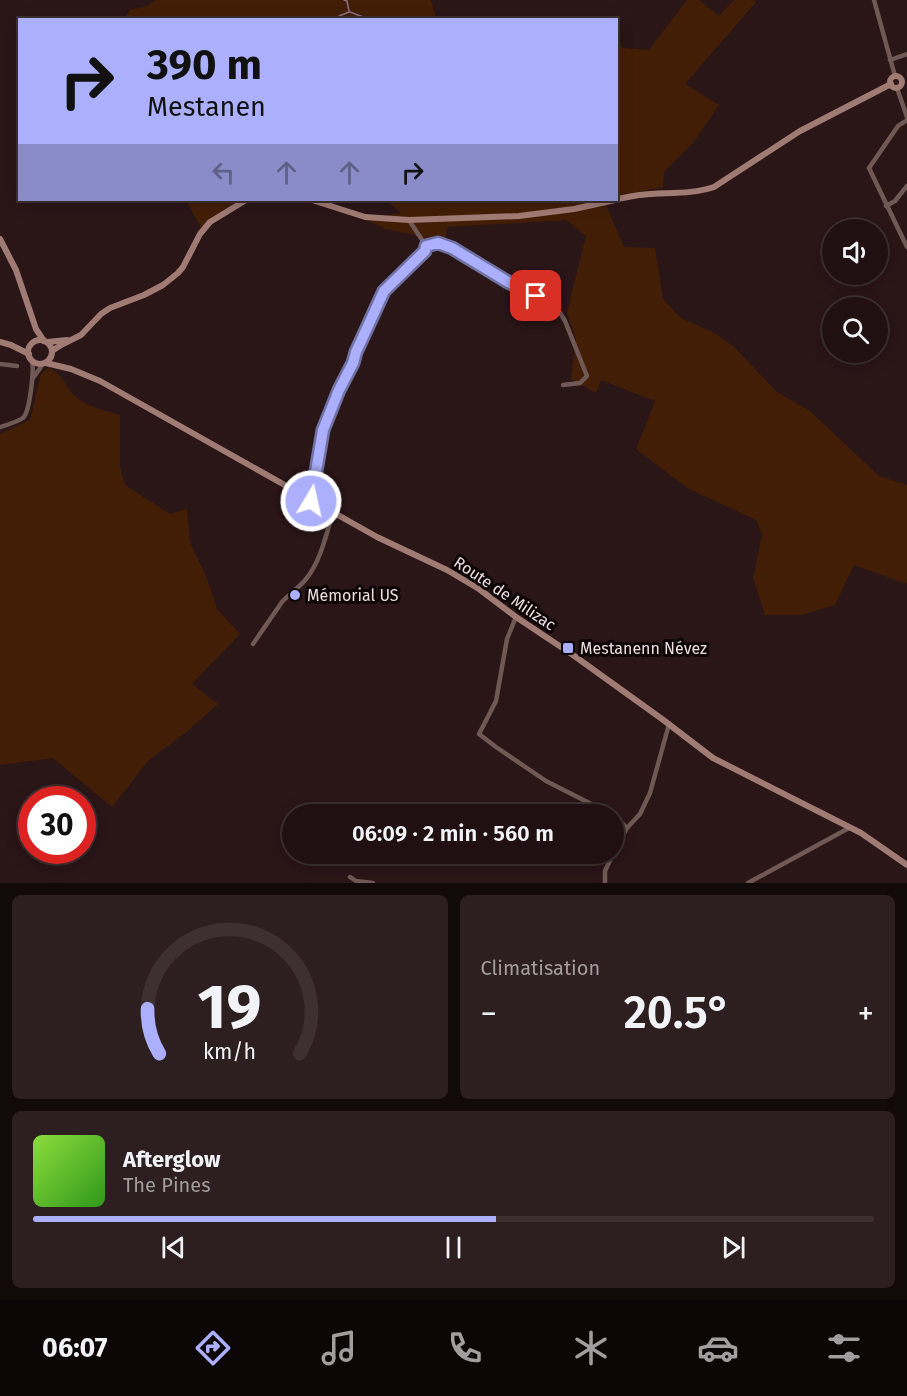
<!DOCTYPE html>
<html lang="fr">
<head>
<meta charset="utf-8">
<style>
	:root { --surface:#201011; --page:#2d1e1f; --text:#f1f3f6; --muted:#a29d9f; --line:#3d3031; --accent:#acaffb }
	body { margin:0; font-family:"Fira Sans",sans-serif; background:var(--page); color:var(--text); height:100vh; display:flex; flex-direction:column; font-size:22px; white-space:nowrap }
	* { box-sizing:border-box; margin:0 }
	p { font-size:20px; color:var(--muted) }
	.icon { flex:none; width:33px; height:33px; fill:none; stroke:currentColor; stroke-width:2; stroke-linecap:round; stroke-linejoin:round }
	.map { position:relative; height:883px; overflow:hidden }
	.panel { display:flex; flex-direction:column; gap:12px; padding:12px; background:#120909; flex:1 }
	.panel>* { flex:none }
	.hud { position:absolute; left:18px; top:18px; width:600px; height:183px; border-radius:0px; box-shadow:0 3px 15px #0003,0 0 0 2px var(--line); background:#acaffb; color:#111; overflow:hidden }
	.buttons { position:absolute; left:822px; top:219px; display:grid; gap:12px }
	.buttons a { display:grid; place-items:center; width:66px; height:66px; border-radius:50%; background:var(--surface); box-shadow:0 3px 15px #0003,0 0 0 2px var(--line); font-size:30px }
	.speed { position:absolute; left:18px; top:786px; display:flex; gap:12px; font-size:30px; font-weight:700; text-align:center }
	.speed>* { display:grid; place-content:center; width:78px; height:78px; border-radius:50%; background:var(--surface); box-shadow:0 3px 15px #0003,0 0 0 2px var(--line); line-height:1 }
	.speed .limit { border:9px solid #d22; background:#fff; color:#111 }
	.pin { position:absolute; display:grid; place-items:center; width:51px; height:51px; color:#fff; margin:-26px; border-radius:12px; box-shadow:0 3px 9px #0006 }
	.me { position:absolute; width:66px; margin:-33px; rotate:9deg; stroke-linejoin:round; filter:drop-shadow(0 0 4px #0008) }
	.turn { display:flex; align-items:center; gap:21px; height:126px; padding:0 30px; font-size:27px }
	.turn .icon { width:78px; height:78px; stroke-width:2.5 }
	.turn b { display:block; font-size:42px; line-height:51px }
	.lanes { display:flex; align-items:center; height:57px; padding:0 30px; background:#0003; justify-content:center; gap:30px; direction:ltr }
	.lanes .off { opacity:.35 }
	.big { font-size:45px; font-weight:600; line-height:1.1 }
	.panel .tile { flex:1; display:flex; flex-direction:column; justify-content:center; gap:9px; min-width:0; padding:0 21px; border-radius:9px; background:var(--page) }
	.panel .dial { align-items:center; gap:0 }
	.dial svg { height:156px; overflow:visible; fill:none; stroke:var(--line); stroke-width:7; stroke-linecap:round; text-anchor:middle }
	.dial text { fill:var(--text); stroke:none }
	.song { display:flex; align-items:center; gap:18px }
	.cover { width:72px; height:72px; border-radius:9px; background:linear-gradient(135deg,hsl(90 70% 55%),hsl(110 70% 35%)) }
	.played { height:6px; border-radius:3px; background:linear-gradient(90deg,var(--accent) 55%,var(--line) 55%) }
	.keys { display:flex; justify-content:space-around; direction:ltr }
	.heat { display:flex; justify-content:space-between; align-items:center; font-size:33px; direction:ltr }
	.panel .tiles { flex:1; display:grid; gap:12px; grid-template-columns:1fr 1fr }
	.tile:last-child { grid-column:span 2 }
	.trip { position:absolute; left:282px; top:804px; width:342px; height:60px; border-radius:30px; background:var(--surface); box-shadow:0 3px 15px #0003,0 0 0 2px var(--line); font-weight:600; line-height:60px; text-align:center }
	.tab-bar { display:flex; height:96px; justify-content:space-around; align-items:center; background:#0d0607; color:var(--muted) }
	.tab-bar .icon { width:42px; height:42px }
	.tab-bar .current { color:var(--accent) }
	.tab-bar b { font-size:27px; color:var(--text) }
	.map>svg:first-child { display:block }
	.green { fill:#421e06 }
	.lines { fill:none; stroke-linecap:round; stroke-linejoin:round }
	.stream { stroke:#906f84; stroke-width:1.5 }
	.street { stroke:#705954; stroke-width:4.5 }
	.secondary { stroke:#a07b74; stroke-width:6 }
	.route-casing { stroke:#7072a3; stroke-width:15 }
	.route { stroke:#acaffb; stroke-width:10 }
	.poi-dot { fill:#acaffb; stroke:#0d0505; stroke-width:2 }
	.labels { text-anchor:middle; stroke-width:6; stroke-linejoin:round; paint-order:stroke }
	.street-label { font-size:16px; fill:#eddede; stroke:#0d0505 }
	.poi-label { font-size:16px; fill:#eddede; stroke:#0d0505; text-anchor:start }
</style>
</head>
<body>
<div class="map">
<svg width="907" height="883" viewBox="0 0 907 883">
	<rect width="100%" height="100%" fill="#2a1517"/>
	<g class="green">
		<path d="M156,0H431L435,14L434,20L124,19L130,10L147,6Z"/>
		<path d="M687,0H699L719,16L734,0H754L756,2L685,84L719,105L692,144L664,172L663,187L617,196L616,44L625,48L649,50Z"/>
		<path d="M186,200H239L208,220L201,228Z"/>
		<path d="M386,200H604L624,247L655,248L663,299L681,318L715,333L734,347L777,392L810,411L879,476L907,485V584L854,565L835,605L802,615H765L753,578L762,534L756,520L687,488L636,449L655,401L601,380L596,393L571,379L576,339L567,312L586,236L566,220L447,227L445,242L386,229L364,219L401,213Z"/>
		<path d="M48,368C63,373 64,386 75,396C86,407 105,410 120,415V468L125,485L170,514L187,509L190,542L206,576L217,609L240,634L192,684L218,704L189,730L149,760L112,807L53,758L0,765V434L30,420L41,374Z"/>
	</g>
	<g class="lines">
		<g class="stream">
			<path d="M344,0L347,1L349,11"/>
			<path d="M350,12L371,20"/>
			<path d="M335,20L339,16L349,12"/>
		</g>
		<g class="street">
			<path d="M874,0L895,76"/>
			<path d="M890,60L907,54"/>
			<path d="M897,88L907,117"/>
			<path d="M907,120L898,126L869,168L907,247"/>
			<path d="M886,206L895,201L907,186"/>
			<path d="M409,220L426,246"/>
			<path d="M426,246L438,243L452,248L508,282L536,296L559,311L565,321L587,376L580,383L563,385"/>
			<path d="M0,364L17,366"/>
			<path d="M33,378L43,364"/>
			<path d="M0,427C7,425 17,422 23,418C30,412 34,370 32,361"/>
			<path d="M311,501L323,430L339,391L353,363L356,352L384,292L425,251L426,246"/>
			<path d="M516,617L507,639L496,701L479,734L496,747L546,781L611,814"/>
			<path d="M253,644L282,602C290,593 299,588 306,579C321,561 326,534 333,513"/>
			<path d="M614,816L627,828"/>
			<path d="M614,852L627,828L640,814L650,793L668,728L670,725"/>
			<path d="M350,877L356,881L373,883"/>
			<path d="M605,883V871L613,854"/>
			<path d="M748,883L849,828"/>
		</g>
		<g class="secondary">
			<circle cx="896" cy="82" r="6"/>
			<path d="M616,199C624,198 632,196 640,195C665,192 690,195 714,187L800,131L891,84"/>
			<path d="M312,200L365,217L409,220L519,216L574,209L615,200"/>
			<path d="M0,239L16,270L36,329L44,341"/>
			<circle cx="40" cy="352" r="12"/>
			<path d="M0,342L11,345L29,354"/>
			<path d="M47,342L67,340"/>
			<path d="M52,351L61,345L81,335L101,314L110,308L144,295L163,285L178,273L183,267L200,234L210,222L246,200"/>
			<path d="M46,363L71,369L100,381L377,537L447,570L479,589L516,617L573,655L662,719L713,758L861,833L907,865"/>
		</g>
	</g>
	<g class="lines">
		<defs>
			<path id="route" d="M311,501L323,430L339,390L353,363L356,352L384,291L425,251L426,246L438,243L452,248L508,282L536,296"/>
		</defs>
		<use href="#route" class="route-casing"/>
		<use href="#route" class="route"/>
	</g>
	<g class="poi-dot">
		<circle cx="295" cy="595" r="6"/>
		<rect x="562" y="642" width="12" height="12" rx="3"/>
	</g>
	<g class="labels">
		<g class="street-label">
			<text transform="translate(505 593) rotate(34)" y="6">Route de Milizac</text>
		</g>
		<g class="poi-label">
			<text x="307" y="601">Mémorial US</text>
			<text x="580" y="654">Mestanenn Névez</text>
		</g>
	</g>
</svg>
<div class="buttons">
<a><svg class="icon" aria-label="sound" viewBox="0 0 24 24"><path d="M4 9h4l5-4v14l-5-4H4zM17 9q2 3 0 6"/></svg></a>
<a><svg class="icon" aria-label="search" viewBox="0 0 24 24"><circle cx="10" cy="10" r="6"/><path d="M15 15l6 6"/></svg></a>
</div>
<div class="speed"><div class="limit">30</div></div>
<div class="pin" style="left:536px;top:296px;background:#d93025"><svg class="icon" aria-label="arrive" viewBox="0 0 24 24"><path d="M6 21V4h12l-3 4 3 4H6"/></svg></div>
<svg class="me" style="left:311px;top:501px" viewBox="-20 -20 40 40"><circle r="17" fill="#acaffb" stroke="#fff" stroke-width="3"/><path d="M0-11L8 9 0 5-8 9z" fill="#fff"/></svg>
<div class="trip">06:09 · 2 min · 560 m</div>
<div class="hud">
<div class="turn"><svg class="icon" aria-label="right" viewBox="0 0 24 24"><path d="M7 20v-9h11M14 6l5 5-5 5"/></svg><div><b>390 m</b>Mestanen</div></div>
<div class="lanes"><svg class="icon off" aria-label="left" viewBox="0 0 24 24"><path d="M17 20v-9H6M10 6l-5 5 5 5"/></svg><svg class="icon off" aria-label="ahead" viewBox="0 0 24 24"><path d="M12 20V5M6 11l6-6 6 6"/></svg><svg class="icon off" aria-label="ahead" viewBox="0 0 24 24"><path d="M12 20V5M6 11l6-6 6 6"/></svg><svg class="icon" aria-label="right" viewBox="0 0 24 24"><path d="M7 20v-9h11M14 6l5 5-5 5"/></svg></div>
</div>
</div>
<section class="panel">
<div class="tiles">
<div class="tile dial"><svg viewBox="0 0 100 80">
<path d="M14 69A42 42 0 1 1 86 69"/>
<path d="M14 69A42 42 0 0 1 8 46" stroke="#acaffb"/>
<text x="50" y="56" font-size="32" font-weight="700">19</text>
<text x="50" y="72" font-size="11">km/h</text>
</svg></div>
<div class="tile"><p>Climatisation</p>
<div class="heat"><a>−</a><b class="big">20.5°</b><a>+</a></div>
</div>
<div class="tile">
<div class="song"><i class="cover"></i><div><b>Afterglow</b><p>The Pines</p></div></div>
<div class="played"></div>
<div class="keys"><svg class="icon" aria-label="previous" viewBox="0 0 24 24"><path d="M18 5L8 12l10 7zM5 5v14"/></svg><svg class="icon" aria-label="pause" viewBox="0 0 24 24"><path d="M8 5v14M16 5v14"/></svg><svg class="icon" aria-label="next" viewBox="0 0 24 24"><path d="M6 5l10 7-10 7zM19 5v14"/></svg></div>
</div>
</div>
</section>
<nav class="tab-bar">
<b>06:07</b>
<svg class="icon current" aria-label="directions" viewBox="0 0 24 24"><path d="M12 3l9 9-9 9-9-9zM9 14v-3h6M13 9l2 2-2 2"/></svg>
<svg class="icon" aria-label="music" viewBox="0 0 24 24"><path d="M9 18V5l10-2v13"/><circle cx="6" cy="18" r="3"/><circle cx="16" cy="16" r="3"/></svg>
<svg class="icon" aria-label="phone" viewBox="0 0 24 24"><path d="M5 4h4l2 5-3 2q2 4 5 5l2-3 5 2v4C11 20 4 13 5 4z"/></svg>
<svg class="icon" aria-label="climate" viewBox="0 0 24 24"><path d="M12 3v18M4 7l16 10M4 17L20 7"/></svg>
<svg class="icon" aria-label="car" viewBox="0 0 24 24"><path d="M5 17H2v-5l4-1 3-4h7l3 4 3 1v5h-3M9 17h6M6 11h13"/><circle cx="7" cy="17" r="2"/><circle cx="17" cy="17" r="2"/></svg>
<svg class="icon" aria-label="filters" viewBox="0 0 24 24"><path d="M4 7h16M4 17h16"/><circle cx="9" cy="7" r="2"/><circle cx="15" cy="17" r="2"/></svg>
</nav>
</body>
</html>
